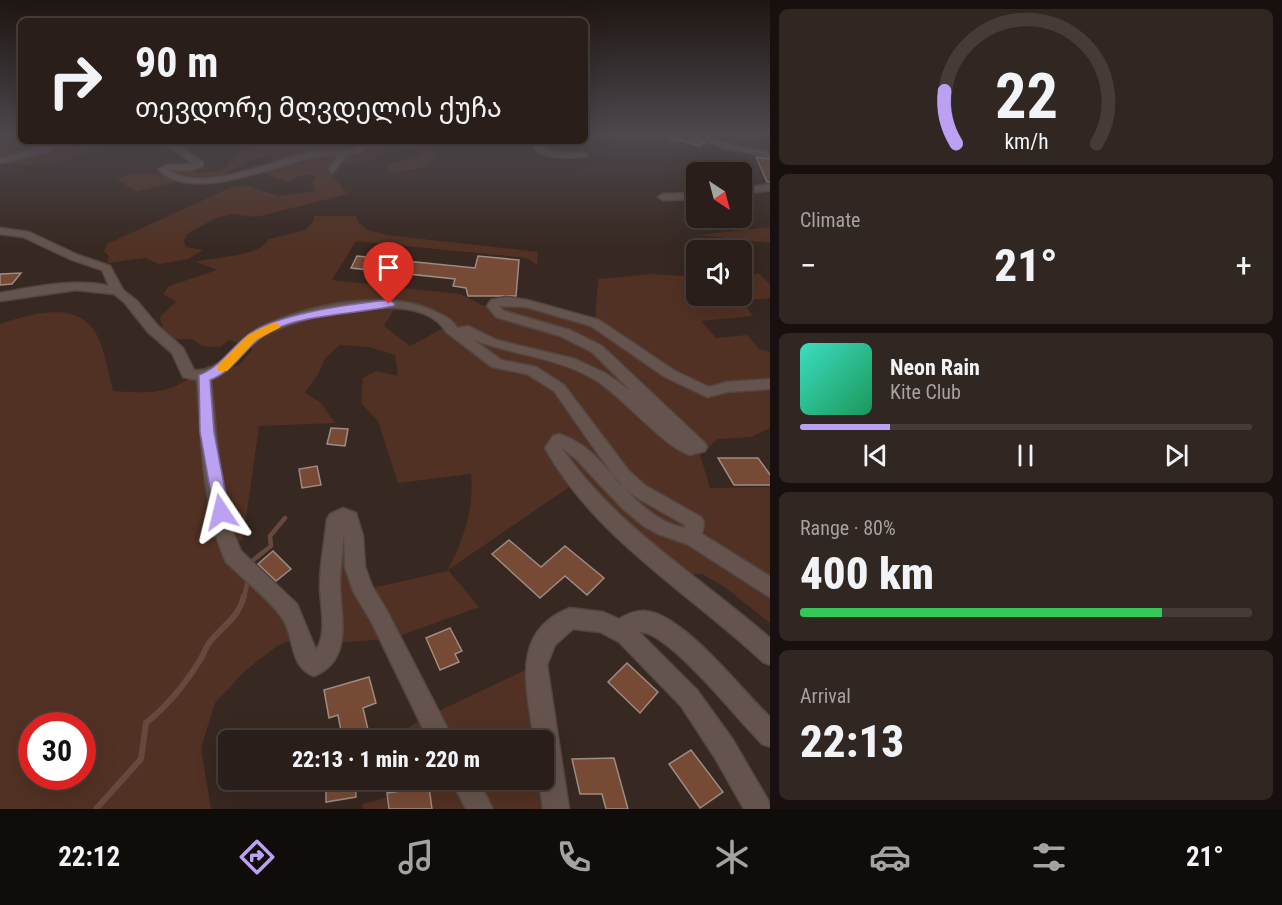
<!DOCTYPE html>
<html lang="en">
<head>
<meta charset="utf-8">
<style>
	:root { --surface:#291e19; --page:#312722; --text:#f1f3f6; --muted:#a5a2a2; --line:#453c38; --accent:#bca0f2 }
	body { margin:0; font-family:"Roboto Condensed","Noto Sans Georgian",sans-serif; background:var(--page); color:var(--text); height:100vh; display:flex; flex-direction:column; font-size:22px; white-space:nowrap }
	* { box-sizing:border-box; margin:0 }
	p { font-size:20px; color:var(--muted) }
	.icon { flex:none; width:33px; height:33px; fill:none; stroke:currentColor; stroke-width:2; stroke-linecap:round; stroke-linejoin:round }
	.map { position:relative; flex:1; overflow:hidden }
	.drawer { display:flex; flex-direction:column; gap:9px; padding:9px; background:#17100e; width:512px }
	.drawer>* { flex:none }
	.guide { position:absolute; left:18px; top:18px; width:570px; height:126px; border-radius:9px; box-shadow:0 6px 24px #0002,0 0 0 2px var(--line); background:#291e19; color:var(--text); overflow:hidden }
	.needle { width:39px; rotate:144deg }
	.controls { position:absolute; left:686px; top:162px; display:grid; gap:12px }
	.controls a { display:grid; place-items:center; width:66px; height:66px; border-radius:9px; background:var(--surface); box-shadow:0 6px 24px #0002,0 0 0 2px var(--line); font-size:30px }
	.speed { position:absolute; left:18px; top:712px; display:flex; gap:12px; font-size:30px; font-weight:700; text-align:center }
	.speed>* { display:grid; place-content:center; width:78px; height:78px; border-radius:50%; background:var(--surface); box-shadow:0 6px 24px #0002,0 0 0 2px var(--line); line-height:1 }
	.speed .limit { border:9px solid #d22; background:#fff; color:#111 }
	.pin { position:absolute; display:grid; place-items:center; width:51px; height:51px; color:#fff; margin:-62px -26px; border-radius:50% 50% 50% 0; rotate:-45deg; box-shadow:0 0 6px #0007 }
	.pin .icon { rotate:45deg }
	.me { position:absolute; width:66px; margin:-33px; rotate:350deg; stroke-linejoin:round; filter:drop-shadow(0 0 4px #0008) }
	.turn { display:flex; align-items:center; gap:21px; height:126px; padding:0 18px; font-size:27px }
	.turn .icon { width:78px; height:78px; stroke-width:2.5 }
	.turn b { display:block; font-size:42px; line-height:51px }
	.big { font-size:45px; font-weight:800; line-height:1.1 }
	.drawer .card { flex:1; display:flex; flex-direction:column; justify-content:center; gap:9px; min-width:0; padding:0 21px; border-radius:9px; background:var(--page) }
	.drawer .dial { align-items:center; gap:0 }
	.dial svg { height:156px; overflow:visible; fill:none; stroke:var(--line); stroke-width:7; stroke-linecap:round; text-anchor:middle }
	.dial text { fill:var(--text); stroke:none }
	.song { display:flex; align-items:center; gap:18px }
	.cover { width:72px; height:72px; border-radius:9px; background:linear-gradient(135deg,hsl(170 70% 55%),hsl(150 70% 35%)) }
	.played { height:6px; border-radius:3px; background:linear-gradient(90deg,var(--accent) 20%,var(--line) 20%) }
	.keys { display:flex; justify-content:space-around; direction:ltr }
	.heat { display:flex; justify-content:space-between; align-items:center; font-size:33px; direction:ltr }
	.charge { height:9px; border-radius:4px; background:linear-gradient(90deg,#34c759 80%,var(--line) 0) }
	.trip { position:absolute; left:218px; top:730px; width:336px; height:60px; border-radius:9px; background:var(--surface); box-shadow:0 6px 24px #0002,0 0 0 2px var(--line); font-weight:800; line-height:60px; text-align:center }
	.tabs { display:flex; height:96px; justify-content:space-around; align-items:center; background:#100c0a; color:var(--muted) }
	.tabs .icon { width:42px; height:42px }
	.tabs .selected { color:var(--accent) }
	.tabs b { font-size:27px; color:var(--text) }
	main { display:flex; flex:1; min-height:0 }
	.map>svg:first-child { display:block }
	.green { fill:#513123; fill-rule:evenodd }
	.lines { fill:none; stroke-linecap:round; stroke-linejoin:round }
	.stream-far1 { stroke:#66483e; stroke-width:4.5 }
	.stream { stroke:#66483e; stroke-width:6 }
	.building { fill:#764a35; stroke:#9e8b83; stroke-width:1.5 }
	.minor-casing { stroke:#534641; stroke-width:3 }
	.minor { fill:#65544d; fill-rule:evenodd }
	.route { fill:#bca0f2; stroke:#7a689d; stroke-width:1.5 }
	.slow { fill:#f59e0b }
</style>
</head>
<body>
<main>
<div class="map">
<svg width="771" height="809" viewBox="0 0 771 809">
	<rect width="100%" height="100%" fill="#372821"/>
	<g class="green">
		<path d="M21,139V141H64L0,160V142Z"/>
		<path d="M95,141H105C79,163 32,168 0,163L62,143L75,148Z"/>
		<path d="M227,141H419L438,156C424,170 408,171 390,172L385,168C396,159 414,161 424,151C393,137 369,171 339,163L332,176L348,194L256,217L233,214L216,218L187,234L184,241L186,247L203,250L188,259L159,264L145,258L107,263L109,256L104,251L107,244L232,187L249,186L278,196L316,191L312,182L317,176L304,174L288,182L257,171L281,163L266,157L247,161L223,176L178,181L136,192L116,178L135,174H167V168C188,169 211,180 230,164L228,162L250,146Z"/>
		<path d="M314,216H356C361,231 373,231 387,235L538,252L537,265L527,258L356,241L332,280L460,294L496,312L501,301L595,322L598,279L653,274L696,277V296H741V280L758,273L770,284V298L741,301L753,316L701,321L716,338L747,335L759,349L770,352V428L751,437L718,439L700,455L710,488L770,487V623L726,588L702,574H673L578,481L448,570L479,607L391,639L331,643L343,515L364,590L447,571C464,539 474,510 471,474L398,483L378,421L361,403L363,378L376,371L398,376L395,355L369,347L340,345L325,358L318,374L305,393L321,403L335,423L259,426L243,540L229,543L301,636L277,646L246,670L215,703L201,748L211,809H0V324C34,313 84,298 100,342C106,357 109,375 113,391C161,394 169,394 209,365L214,369L206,377L239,365L253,349L229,340L220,347L202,346L192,339H165L160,317L176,302L163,294L169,286L217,270L196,262C217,256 257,258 269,239L306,230L314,220ZM397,304L449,324V325L410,346L384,326ZM32,726H82V777H32Z"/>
		<path d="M770,227V243L698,235Z"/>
		<path d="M536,665L556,809H363V804L402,793L401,780H543V741H395L394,736L428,716Z"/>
	</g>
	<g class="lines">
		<g class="stream-far1">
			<path d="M251,566L252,561L271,546L270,536L285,518"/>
			<path d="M244,598L248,579"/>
		</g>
		<path class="stream" d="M96,809L141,759L146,723C167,706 186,683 200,660C204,655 205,648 209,643C222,626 238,619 244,596"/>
	</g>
	<g class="building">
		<path d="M670,134H690L705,143L699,146L669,138Z"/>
		<path d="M756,157L771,159V182H767Z"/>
		<path d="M357,256L475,268L478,256L519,260L516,296H468L466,288L453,286L455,279L351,268Z"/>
		<path d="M21,273L12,284L0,285V274Z"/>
		<path d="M331,428L348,429L345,446L327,444Z"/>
		<path d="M718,458H758L771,476V485H734Z"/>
		<path d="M317,466L321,485L302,488L299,469Z"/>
		<path d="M509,540L541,567L565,546L604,578L587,595L565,576L540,598L492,554Z"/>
		<path d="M273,551L291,569L276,581L258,564Z"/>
		<path d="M450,628L462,651L455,654L459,662L440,670L426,638Z"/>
		<path d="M627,663L658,692L640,713L608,682Z"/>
		<path d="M369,677L376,703L363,708L369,734L343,741L338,715L329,718L324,690Z"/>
		<path d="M691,750L723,792L700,808L669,764Z"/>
		<path d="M614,758L628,809H606L602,794H580L572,759Z"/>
		<path d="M326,780H355L356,797L326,802Z"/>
		<path d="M429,787L432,809H389L387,793Z"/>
	</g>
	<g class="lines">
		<defs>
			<g id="minor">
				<path d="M692,134H702L728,144L771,153V157L723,148Z"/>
				<path d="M59,141H70L46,152L0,163V159Z"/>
				<path d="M162,141H171L203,162V166L191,170H168C202,195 274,159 312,152C324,150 337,153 349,151C359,149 364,141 374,141L360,153L346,156L333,172L329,170L338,156C329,156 319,155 310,158C270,167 191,203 158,169L167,165L194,164Z"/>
				<path d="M531,141H542L539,144C551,156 568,152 584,153L588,155L584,157C568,157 535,162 531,141Z"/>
				<path d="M771,184V190L741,194V188Z"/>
				<path d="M696,193V199L663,200L658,197L663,194Z"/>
				<path d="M0,228L29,232L78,255L110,266L123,290L137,301L158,326L183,348L194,370C222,374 237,339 261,327C309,304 392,287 440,314C447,317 454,321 457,328L468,326L497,340L575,359L605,373L631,391L592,352L560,336L496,317L487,306L491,300L506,297L527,300L599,320L675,371L709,387L727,382L771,379V389L727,392L708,397L703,395L665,377L591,326L526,307L499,306L504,311L570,330L602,346L705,443L707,447L705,451L690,455C663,447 622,395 592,378C556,357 513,355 474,340L501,360L536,367L564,385L629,471L646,486L701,517L704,522L702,534L771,577V598L687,544L658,534L645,527L622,508L575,458L562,448C617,528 699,576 771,639V665L763,662C689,593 595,538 545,448L553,436L559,434C609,449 629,517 685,528V525L634,496L617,481L554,391L527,374L492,367L446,332C421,285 296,316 260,338C242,350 233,372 211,379L218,453L233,532L241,551L297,604L316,650C328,633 320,605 320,585C320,563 325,541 327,519L330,514L343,508L356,513L363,536L365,567L372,586L386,609L454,741H429L372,623L353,591L345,567L344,533C343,550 340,568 340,585C341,618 353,660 314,676C288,666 296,638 282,618C270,600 242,578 226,562C202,511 201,436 197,380L183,377L172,353L148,332L124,302L114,294L76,290L0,301V293C35,287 74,278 109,286L102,270L70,259L23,237L0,234Z"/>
				<path d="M570,608L603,612L619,619C626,615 636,610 645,611C684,614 742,691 771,718V747L762,744L751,732C731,711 665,629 639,632L697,690L733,740L768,800L771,809H744L715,758L681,706L619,642L600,632L573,629L555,645L547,665L569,809H543L539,780H543V741H534C528,691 508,632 570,608Z"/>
				<path d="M451,780H478L493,809H466Z"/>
			</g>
		</defs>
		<use href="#minor" class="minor-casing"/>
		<use href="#minor" class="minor"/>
	</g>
	<linearGradient id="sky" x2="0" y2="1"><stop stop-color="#1e1612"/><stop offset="0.54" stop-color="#4d484e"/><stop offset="1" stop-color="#4d484e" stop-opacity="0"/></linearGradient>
	<rect width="771" height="248" fill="url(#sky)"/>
	<path class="route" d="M389,300L395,304L393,306C357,314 305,314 271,331C247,343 235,371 210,380L214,432L229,512L226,517H215L200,432L199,375C221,367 231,347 249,334C280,313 351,304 389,300Z"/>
	<path class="slow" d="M275,322L281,326L279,328L256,340L227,371H218V365L248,335Z"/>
</svg>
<div class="controls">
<a><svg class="needle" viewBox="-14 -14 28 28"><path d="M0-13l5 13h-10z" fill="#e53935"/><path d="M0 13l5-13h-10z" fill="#a5a2a2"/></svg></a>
<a><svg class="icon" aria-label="sound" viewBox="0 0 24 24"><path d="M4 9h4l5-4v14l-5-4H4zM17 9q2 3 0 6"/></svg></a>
</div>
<div class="speed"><div class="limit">30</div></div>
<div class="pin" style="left:389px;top:304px;background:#d93025"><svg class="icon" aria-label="arrive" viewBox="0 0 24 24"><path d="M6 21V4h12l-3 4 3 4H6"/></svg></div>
<svg class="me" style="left:221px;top:512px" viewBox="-20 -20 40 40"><path d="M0-17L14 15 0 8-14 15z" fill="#bca0f2" stroke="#fff" stroke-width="4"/></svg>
<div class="trip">22:13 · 1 min · 220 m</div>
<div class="guide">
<div class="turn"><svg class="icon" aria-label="right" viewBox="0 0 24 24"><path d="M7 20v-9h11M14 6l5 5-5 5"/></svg><div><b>90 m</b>თევდორე მღვდელის ქუჩა</div></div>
</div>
</div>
<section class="drawer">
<div class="card dial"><svg viewBox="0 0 100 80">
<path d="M14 69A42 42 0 1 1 86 69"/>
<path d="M14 69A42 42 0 0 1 8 42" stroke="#bca0f2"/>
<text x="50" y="56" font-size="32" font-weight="700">22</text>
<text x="50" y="72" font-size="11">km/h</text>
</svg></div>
<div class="card"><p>Climate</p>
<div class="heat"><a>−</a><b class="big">21°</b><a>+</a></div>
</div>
<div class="card">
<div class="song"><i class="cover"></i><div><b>Neon Rain</b><p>Kite Club</p></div></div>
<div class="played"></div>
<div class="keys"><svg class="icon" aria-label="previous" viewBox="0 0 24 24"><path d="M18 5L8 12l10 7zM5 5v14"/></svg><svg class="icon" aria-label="pause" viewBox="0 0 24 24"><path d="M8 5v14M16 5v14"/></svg><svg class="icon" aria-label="next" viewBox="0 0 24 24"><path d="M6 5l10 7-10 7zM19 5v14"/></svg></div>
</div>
<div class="card"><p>Range · 80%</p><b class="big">400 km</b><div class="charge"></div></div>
<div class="card"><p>Arrival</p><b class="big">22:13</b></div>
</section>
</main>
<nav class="tabs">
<b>22:12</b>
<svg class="icon selected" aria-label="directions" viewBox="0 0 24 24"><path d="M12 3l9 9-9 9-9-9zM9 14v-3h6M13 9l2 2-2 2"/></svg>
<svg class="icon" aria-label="music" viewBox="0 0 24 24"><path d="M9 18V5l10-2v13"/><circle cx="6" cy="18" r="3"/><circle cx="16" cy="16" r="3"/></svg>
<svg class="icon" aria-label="phone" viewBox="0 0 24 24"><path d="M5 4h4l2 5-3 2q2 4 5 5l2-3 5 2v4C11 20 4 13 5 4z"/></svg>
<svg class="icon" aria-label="climate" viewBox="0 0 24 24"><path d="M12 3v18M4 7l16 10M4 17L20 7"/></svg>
<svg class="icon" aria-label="car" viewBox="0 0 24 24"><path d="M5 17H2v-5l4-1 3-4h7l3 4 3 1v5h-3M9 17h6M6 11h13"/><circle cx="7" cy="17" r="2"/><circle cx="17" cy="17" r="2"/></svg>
<svg class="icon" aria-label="filters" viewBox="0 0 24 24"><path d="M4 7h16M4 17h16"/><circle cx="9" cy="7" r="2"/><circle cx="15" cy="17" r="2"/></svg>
<b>21°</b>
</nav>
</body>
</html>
